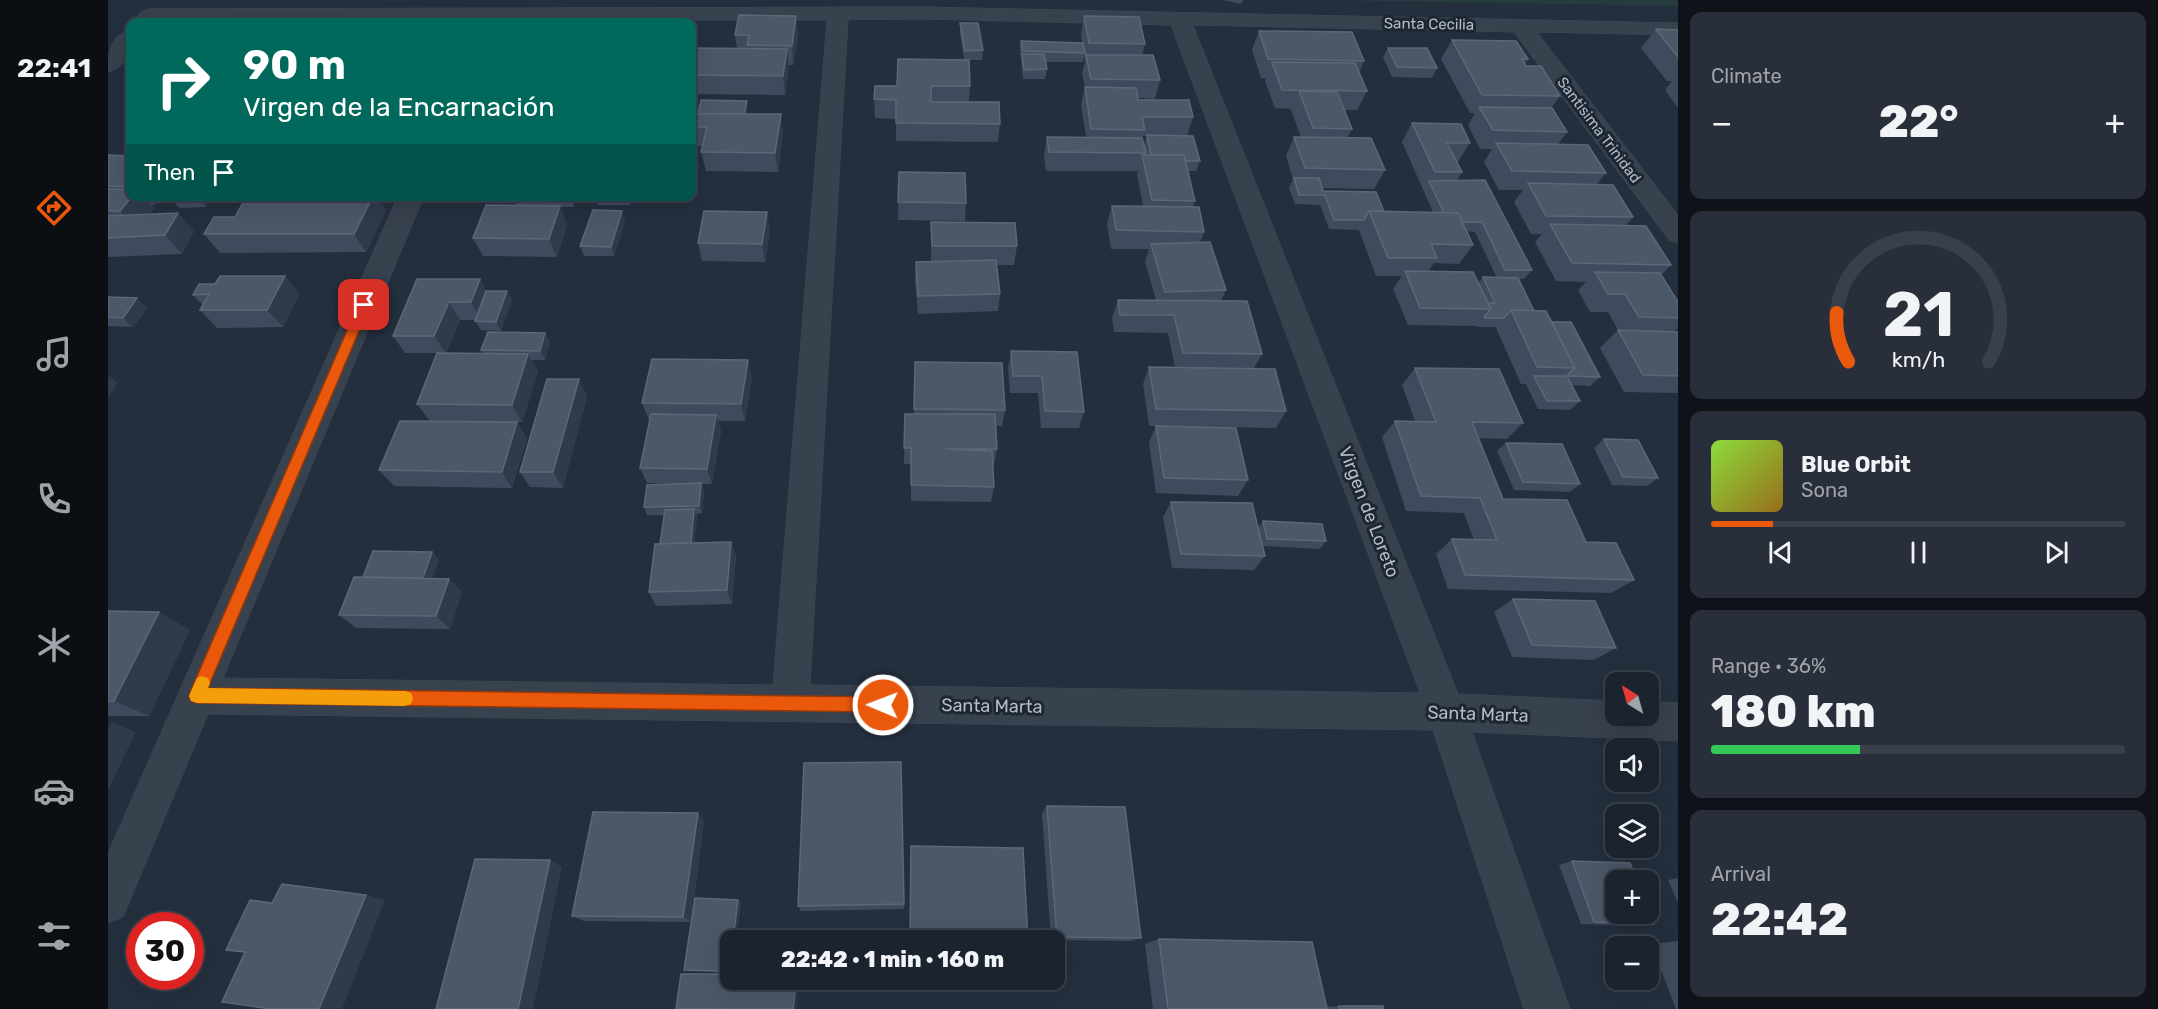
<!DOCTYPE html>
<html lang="en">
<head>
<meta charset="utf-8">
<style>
	:root { --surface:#1b232e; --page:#282f3a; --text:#f1f3f6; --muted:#a0a4aa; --line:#39404a; --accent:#ea580c }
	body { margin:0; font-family:Rubik,sans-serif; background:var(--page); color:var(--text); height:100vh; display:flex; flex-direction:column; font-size:22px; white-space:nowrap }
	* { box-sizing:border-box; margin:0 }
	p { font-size:20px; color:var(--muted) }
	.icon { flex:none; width:33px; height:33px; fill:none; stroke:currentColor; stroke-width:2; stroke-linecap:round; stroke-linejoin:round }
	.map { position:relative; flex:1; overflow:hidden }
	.drawer { display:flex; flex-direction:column; gap:12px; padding:12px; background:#0f1319; width:480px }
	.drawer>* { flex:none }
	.banner { position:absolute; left:18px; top:18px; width:570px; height:183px; border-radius:12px; box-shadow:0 6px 24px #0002,0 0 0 2px var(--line); background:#00695c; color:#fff; overflow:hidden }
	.needle { width:39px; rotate:323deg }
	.buttons { position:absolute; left:1497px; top:672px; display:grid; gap:12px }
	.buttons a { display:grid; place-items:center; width:54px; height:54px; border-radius:12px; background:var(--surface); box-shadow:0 6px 24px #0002,0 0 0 2px var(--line); font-size:30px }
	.speed { position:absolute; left:18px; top:912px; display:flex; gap:12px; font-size:30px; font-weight:700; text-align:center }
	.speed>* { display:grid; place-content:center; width:78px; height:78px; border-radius:50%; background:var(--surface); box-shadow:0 6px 24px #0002,0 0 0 2px var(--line); line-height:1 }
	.speed .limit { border:9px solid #d22; background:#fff; color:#111 }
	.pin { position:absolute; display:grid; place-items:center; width:51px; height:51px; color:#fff; margin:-26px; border-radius:12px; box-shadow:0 3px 9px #0006 }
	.me { position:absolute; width:66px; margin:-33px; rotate:271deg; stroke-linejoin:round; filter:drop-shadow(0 0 4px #0008) }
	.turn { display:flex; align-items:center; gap:21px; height:126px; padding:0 18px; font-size:27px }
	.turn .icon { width:78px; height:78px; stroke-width:2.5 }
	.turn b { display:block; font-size:42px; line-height:51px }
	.then { display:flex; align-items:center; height:57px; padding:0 18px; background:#0003; gap:12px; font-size:22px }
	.big { font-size:45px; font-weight:800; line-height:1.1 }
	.drawer .card { flex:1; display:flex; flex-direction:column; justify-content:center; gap:9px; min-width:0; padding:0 21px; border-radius:12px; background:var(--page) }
	.drawer .dial { align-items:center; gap:0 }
	.dial svg { height:156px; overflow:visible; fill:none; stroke:var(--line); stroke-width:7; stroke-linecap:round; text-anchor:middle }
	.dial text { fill:var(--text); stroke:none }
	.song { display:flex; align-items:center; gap:18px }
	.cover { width:72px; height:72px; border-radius:9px; background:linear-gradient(135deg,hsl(90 70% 55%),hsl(40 70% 35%)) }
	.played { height:6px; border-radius:3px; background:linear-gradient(90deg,var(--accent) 15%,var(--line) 15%) }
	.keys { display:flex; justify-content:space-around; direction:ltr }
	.heat { display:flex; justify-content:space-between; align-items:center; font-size:33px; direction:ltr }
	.charge { height:9px; border-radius:4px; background:linear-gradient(90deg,#34c759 36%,var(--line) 0) }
	.trip { position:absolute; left:612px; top:930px; width:345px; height:60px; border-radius:12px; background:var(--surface); box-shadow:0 6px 24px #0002,0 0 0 2px var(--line); font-weight:800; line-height:60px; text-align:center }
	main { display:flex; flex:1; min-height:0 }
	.tabs { display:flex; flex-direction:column; width:108px; justify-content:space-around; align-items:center; background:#0b0e12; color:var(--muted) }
	.tabs .icon { width:42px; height:42px }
	.tabs .selected { color:var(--accent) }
	.tabs b { font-size:27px; color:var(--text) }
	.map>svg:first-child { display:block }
	.green { fill:#263c3f }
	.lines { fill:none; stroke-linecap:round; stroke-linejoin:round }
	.minor-casing { stroke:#414a57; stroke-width:1 }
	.minor { fill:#38414e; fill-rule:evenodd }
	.wall { fill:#3f4b5c; fill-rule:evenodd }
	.shaded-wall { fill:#2f3b4b }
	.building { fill:#4b5868; stroke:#5c6777; stroke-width:1.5 }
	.route { fill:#ea580c; stroke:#983908; stroke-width:1.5 }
	.slow { fill:#f59e0b }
	.labels { text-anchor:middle; stroke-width:6; stroke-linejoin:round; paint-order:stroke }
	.far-street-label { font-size:15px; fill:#b4bcc9; stroke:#1d2633 }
	.street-label { font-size:18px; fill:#b4bcc9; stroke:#1d2633 }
</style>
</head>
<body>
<main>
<nav class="tabs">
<b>22:41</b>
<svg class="icon selected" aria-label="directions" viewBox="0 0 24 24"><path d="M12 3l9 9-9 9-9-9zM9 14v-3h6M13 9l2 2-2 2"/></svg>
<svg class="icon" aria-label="music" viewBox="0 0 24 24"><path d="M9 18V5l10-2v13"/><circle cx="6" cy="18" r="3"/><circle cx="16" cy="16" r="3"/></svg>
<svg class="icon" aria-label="phone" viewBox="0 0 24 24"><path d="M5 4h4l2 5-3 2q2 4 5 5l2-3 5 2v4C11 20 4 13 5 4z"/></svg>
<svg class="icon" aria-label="climate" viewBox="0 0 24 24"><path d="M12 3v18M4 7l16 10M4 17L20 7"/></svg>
<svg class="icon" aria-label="car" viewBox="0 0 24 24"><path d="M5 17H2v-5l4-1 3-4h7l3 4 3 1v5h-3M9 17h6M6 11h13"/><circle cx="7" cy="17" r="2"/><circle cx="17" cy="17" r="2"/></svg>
<svg class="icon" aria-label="filters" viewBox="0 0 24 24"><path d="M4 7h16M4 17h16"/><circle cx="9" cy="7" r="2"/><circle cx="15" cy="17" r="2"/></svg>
</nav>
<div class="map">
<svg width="1570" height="1009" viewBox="0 0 1570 1009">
	<rect width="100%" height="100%" fill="#242f3e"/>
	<path class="green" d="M1221,0H1570V6Z"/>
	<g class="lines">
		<defs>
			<g id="minor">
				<path d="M815,7L1570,23V35L1429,32L1570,215V243L1561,240L1406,32L1085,25L1350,694L1508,701V716H1540V702L1570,703V741L1364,732L1462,1009H1416L1325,730L100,714L15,917L0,923V853L290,196H316L115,678L665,685L719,20L41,21L34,19L30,15L34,11L41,9ZM815,19L1063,25L1312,693L702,685L740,20Z"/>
				<path d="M22,30C24,48 19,67 0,72C0,54 1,36 22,30Z"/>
			</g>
		</defs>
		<use href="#minor" class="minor-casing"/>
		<use href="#minor" class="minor"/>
	</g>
	<g class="wall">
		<path d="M1115,0H1135L1133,4Z"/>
		<path d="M976,16L1037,44L1034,55L1052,80L1047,99L1030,98V100L1085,117L1079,136L1092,161L1088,171H1080L1087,201L1085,207L1096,232L1092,242L1118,290L1113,301L1154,354L1146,368L1178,411L1168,428L1063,426L1140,480L1130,496L1048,493L1041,442L1048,426H1041L1035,384L1041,367H1067L1060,333L1006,332L1004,318L1010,300H1048L1037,262L1041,249H1003L999,224L1004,206H1035L1029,174L1030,171H938L936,156L939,137H978L973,105L977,87L974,74L977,61L976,56L975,62H938L939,69L937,79H915L912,51L913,41L974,43L973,35ZM1035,136H1039L1036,145L1034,138Z"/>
		<path d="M852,23L875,50L874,60H861L862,86L861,102L892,124L890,142L788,141V119L767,118L766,99L789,86L856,60L852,33Z"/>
		<path d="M1548,29L1570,30V108L1557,90L1564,81H1559L1533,48Z"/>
		<path d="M1151,31L1256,61L1251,73L1259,91L1249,110H1236L1244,129L1239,138L1277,170L1266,189L1214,188L1215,191L1276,212H1325L1294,142L1304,123L1362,143L1350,162H1349L1354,172L1349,181L1424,270L1416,279H1410L1426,311L1444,322L1492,377L1482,386L1463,385L1472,401L1462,410L1430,409L1418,384H1413L1388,328V327H1369V326L1300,325L1285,289L1294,276H1268L1251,230L1221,229L1212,205L1187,204L1181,188L1185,179L1178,156L1186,137H1193L1183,110L1184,109L1167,108L1157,81L1158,78H1153L1144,50ZM1358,231L1367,232L1389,278L1375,277L1370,283L1320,272L1326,263L1351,264L1365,245Z"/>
		<path d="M627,35H690L685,65H681L677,95L584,94V52L629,48Z"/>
		<path d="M1344,40L1420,59L1417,64L1418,66L1452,96L1443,108L1459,132L1450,144L1498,173L1488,185L1525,217L1518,225L1563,265L1553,275L1570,302V328L1566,332H1570V393L1516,392L1492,348L1510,330L1500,312H1482L1470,290L1478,282L1448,281L1427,242L1434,234H1423L1406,202L1415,190H1391L1376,162L1384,149H1372L1360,125L1367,113H1362L1333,59Z"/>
		<path d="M1280,48L1329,68L1324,78L1284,77L1275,57Z"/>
		<path d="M640,111L639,114L675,133L670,172L598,171L593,152L595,146H590L586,127Z"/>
		<path d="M0,155L22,156V196H54L47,205H43L46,208L42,214L86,231L74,254L0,257Z"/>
		<path d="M791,172L858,203L857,221L790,220Z"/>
		<path d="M64,196H104L98,207L71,208L63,198Z"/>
		<path d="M230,196H270L278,211L258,252L112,253L96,234L127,217L227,201Z"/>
		<path d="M404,196H469L466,207H452L459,224L449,257L375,256L365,238L408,205Z"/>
		<path d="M488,196H524L522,205H490Z"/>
		<path d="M517,221L506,256H476L472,246Z"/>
		<path d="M823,222L909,246L906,265H889L892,294L890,311L810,314L807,280L808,262L823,261Z"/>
		<path d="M662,230L657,262L594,261L590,243Z"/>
		<path d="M177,276L191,294L175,327L109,328L92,310L95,305L85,295L107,284Z"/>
		<path d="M372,279L378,291L404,300L393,331L373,330L367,321L368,320H352L338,353H297L285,336Z"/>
		<path d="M0,297L39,308L25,327L0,326Z"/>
		<path d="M437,333L442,343L437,360H423L430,372L414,422L322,421L309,404L375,354L373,350Z"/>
		<path d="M903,351L976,412L971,428H933L930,393H902L900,369Z"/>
		<path d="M807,362L897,410L894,426H888L889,449L886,465H885L886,487L883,502L803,501V464H796L797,414H806Z"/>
		<path d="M1307,368L1415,423L1399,439L1370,438L1395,499L1478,542L1526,580L1503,593L1340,589L1328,554L1344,539L1366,540L1356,513L1298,511L1274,437L1287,421H1307L1294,385Z"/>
		<path d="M644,377L637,421H610L613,431L604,484H594L596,491L594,513L588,514L589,517L586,543L623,542L628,556L624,604L548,606L541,592L552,544L557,515H539L536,507L567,484L539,483L532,468L542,420H541L534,403Z"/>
		<path d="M479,396L455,488L422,487L412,472Z"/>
		<path d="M409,422L419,439L404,488L286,486L271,470Z"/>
		<path d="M1496,439L1550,478L1539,486L1504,485L1486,448Z"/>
		<path d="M1398,443L1472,484L1462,492L1406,490L1389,451Z"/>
		<path d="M1063,502L1150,528L1155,521L1218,541L1212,549L1155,546L1157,556L1146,570L1064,568L1055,517Z"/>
		<path d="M324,552L331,560L324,578L354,592L342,629L248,628L231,615L255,577Z"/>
		<path d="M1405,599L1508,648L1486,660L1404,657L1386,612Z"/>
		<path d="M0,611L82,630L41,716H0Z"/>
		<path d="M939,806L1033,938L1023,941L943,940L934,814Z"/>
		<path d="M596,821L583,922L476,921L464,916Z"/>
		<path d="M1464,861L1546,924L1532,926L1473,924L1451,865Z"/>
		<path d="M1570,878V903L1560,880Z"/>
		<path d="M630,900L633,903L628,940H622V973L580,971L576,970Z"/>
		<path d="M796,904V909L693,911L690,906Z"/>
		<path d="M1051,939L1218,1007L1231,1006L1275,1009H1045L1037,944Z"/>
		<path d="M1570,941V1009H1568L1543,944Z"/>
		<path d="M801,980H923V984L918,986L801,983Z"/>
	</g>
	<g class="shaded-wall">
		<path d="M688,16L690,35L685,65L684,46Z"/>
		<path d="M679,49L681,67L677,95L675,76Z"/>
		<path d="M639,101L640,111L637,130L635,120Z"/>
		<path d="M673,114L675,133L670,172L667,153Z"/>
		<path d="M24,196H35L46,208L30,230L12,211Z"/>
		<path d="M40,196H54L47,205Z"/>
		<path d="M91,196H104L98,207L90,197Z"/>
		<path d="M265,196H270L278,211L258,252L246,234Z"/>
		<path d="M462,196H469L466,207Z"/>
		<path d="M519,196H524L522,205Z"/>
		<path d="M452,206L459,224L449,257L441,239Z"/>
		<path d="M514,211L517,221L506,256L503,247Z"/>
		<path d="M659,212L662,230L657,262L654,244Z"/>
		<path d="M70,213L86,231L74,254L57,235Z"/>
		<path d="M177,276L191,294L175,327L159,310Z"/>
		<path d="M372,279L382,297L373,320L363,302Z"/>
		<path d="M399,291L404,300L393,331L388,322Z"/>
		<path d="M29,298L39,308L25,327L15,318Z"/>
		<path d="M341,302L352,320L338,353L326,336Z"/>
		<path d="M437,333L442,343L437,360L432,351Z"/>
		<path d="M420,354L430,372L414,422L404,405Z"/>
		<path d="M640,360L644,377L637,421L633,404Z"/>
		<path d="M0,375L10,383L0,398Z"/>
		<path d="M471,379L479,396L455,488L445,472Z"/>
		<path d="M608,415L613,431L604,484L599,469Z"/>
		<path d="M409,422L419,439L404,488L394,472Z"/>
		<path d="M593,483L596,491L594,513L591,506Z"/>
		<path d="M586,509L589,517L586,551L583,544Z"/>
		<path d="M623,542L628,556L624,604L619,590Z"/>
		<path d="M324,552L331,560L322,586L314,579Z"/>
		<path d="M341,579L354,592L342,629L328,616Z"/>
		<path d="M51,612L82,630L41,716L6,701Z"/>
		<path d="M3,722L28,732L1,788H0V728Z"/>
		<path d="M590,813L596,821L583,922L575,917Z"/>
		<path d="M442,860L454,867L425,1009H410Z"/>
		<path d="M258,895L277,900L234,1009H211Z"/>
		<path d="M630,900L633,903L628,940H625Z"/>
		<path d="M688,980H691L689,1009H685Z"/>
	</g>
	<g class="building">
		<path d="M631,15L688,16L684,46L639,45L641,35H627Z"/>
		<path d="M976,16L1031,17L1037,44L981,43Z"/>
		<path d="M852,23H870L875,50L857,51Z"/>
		<path d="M1548,29L1570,30V57Z"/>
		<path d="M1151,31L1244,32L1256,61L1160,59Z"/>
		<path d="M1344,40L1408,41L1420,59H1414L1418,66H1433L1452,96L1374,95Z"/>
		<path d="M913,41L975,43L977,53L914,51Z"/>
		<path d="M585,48L679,49L675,76L584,75V52Z"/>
		<path d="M1280,48H1319L1329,68L1289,67Z"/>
		<path d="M914,54H936L939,69L916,70Z"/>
		<path d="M978,55H1045L1052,80L983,79Z"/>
		<path d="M790,59L861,60L862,86H823V102H891L892,124L788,123V100L766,99L767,86H789Z"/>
		<path d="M1164,62L1247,63L1259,91L1174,90Z"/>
		<path d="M977,87L1028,88L1030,100H1081L1085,117H1034L1037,130L983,129Z"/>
		<path d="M1191,91L1229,92L1244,129L1205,128Z"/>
		<path d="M593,100L639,101L636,114H590Z"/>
		<path d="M1371,107L1444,108L1459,132L1385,130Z"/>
		<path d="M589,114H673L667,153L593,152L599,127H586Z"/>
		<path d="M1304,123L1353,124L1362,143H1339L1354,172H1327Z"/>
		<path d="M1039,135L1085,136L1092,161H1077L1076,155H1043Z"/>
		<path d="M939,137L1034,138L1038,153L941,152Z"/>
		<path d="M1186,137L1263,138L1277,170L1197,168Z"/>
		<path d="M1388,143L1480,145L1498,173L1404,171Z"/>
		<path d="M0,155L22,156V187L0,186Z"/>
		<path d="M1034,155H1076L1087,201L1044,200Z"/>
		<path d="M791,172L857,173L858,203L790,202Z"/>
		<path d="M1186,178H1211L1215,191L1268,192L1276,212L1261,211L1256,220H1226L1217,195H1191Z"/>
		<path d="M1377,180L1424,270H1397L1374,222H1354L1350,213H1336L1321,181Z"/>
		<path d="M1420,183L1505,185L1525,217L1438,216Z"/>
		<path d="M0,189L22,190V196H24L12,211H0Z"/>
		<path d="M64,196H91L90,197L63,198Z"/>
		<path d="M230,196H265L246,234H96L106,217H127L136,201H227Z"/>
		<path d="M378,205L452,206L441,239L365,238Z"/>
		<path d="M1004,206L1091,207L1096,232L1008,230Z"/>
		<path d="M485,210L514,211L503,247L472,246Z"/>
		<path d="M596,211L659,212L654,244L590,243Z"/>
		<path d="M1261,211L1350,213L1365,245L1323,244L1329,258H1280Z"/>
		<path d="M70,213L57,235L0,238V216Z"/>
		<path d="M823,222L907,223L909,246H824Z"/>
		<path d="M1442,224L1538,226L1563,265L1464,263Z"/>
		<path d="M1102,242L1118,290L1057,292L1043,244Z"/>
		<path d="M888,260L892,294L810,296L808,262Z"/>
		<path d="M1297,271L1365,272L1383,309L1312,308Z"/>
		<path d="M1487,272L1552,273L1570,302V318L1531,317L1517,294H1500Z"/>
		<path d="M112,276H177L159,310H92L101,294L85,295L91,284H107Z"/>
		<path d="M1375,277L1410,278L1426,311L1403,310L1396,318H1377L1376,317L1383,309L1380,303H1387Z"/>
		<path d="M309,279H372L363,302H341L326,336H285Z"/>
		<path d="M378,291H399L388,322L367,321Z"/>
		<path d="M0,297L29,298L15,318L0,317Z"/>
		<path d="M1010,300L1139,301L1154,354L1075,353L1066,315H1012Z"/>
		<path d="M1403,310L1438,311L1467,368L1429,367Z"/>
		<path d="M1444,322H1463L1492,377L1461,376L1460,374L1467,368Z"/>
		<path d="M1510,330L1570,332V376L1535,375Z"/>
		<path d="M380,332L437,333L432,351L373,350Z"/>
		<path d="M903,351L969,352L976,412L937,411L934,376H905Z"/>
		<path d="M329,353L420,354L404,405L309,404Z"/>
		<path d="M544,359L640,360L633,404L534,403Z"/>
		<path d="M807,362L894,363L897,410L806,409Z"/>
		<path d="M1041,367L1167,369L1178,411L1048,409Z"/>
		<path d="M1307,368L1391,369L1415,423L1364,422L1395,499L1459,500L1478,542L1508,543L1526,580L1357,575L1344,539L1389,540L1372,498L1313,496L1287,421L1328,422Z"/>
		<path d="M1426,376H1459L1472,401H1439Z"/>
		<path d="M439,379H471L445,472H412Z"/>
		<path d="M543,414L608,415L599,469L532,468Z"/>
		<path d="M797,414H887L889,449H837L884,451L886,487L803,485V448H796Z"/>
		<path d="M292,421L409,422L394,472L271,470Z"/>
		<path d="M1048,426L1128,428L1140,480L1056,478Z"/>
		<path d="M1496,439L1530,440L1550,478L1515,477Z"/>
		<path d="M1398,443L1454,444L1472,484L1415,482Z"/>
		<path d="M593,483L591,506L536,507L539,485Z"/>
		<path d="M1063,502L1144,503L1157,556L1073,554Z"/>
		<path d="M586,509L583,543L552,544L557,510Z"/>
		<path d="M1155,521L1214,524L1218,541L1159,539Z"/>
		<path d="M623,542L619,590L541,592L547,544Z"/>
		<path d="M265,551L324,552L315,578L255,577Z"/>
		<path d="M246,577L341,579L328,616L231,615Z"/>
		<path d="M1405,599L1487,601L1508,648L1424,645Z"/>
		<path d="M0,611L51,612L6,701H0Z"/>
		<path d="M793,762L796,904L690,906L696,763Z"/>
		<path d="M939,806L1017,807L1033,938L949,937Z"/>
		<path d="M485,812L590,813L575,917L464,916Z"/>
		<path d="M803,846L915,848L920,940H802Z"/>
		<path d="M367,859L442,860L410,1009H328Z"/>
		<path d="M1464,861L1522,863L1529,880H1508V914H1540V910L1546,924L1486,922Z"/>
		<path d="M174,884L258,895L211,1009H163L114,1002L137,952L118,950L142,900L164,903Z"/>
		<path d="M587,898L630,900L625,940H622V971L576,970Z"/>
		<path d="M1051,939L1204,942L1219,1009H1060Z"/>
		<path d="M573,974H622V980H688L685,1009H568Z"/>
		<path d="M801,980H923V984L801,981Z"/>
		<rect x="1231" y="1006" width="44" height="3"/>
	</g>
	<path class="route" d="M256,301L262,305L100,688L775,697L781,699L783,705L781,710L775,712L89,703L83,701L81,696L83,690L250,305Z"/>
	<path class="slow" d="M94,676L100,678L102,683L100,688L297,691L303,693L305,698L303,704L297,706L89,703L83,701L81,696L89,678Z"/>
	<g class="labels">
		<g class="far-street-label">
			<text transform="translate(1321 24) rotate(1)" y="5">Santa Cecilia</text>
			<text transform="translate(1491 130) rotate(53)" y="5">Santisima Trinidad</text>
		</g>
		<g class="street-label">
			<text transform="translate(1261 512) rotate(69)" y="6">Virgen de Loreto</text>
			<text transform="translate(884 706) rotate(1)" y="6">Santa Marta</text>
			<text transform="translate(1370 714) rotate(2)" y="6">Santa Marta</text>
		</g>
	</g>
</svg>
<div class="buttons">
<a><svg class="needle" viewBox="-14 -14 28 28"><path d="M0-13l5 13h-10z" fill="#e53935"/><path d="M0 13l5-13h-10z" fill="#a0a4aa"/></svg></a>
<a><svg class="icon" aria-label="sound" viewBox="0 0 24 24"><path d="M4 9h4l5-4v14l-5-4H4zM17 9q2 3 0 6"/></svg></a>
<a><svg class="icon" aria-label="layers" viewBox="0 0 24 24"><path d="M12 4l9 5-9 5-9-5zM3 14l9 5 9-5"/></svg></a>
<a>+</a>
<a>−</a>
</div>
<div class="speed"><div class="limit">30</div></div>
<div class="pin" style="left:256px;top:305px;background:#d93025"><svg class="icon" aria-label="arrive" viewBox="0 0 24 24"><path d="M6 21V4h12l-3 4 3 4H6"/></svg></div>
<svg class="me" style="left:775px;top:705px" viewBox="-20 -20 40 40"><circle r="17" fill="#ea580c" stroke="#fff" stroke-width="3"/><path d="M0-11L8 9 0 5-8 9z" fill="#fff"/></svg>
<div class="trip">22:42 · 1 min · 160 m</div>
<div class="banner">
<div class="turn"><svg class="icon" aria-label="right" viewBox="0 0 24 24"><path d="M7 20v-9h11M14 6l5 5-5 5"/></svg><div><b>90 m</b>Virgen de la Encarnación</div></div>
<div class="then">Then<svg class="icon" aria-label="arrive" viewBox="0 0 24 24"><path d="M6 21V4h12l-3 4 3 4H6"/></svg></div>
</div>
</div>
<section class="drawer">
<div class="card"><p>Climate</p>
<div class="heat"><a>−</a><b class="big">22°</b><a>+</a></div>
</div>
<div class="card dial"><svg viewBox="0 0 100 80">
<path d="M14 69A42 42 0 1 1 86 69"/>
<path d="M14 69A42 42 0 0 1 8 44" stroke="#ea580c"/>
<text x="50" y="56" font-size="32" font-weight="700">21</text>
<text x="50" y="72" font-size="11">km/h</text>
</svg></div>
<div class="card">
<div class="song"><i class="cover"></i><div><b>Blue Orbit</b><p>Sona</p></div></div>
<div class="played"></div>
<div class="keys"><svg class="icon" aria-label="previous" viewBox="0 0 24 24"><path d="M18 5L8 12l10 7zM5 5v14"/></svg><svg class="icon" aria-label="pause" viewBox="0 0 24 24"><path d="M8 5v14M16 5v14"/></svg><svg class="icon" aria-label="next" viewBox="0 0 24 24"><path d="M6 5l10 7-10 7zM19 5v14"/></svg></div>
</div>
<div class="card"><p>Range · 36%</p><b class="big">180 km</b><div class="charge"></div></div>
<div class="card"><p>Arrival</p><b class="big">22:42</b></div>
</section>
</main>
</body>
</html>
